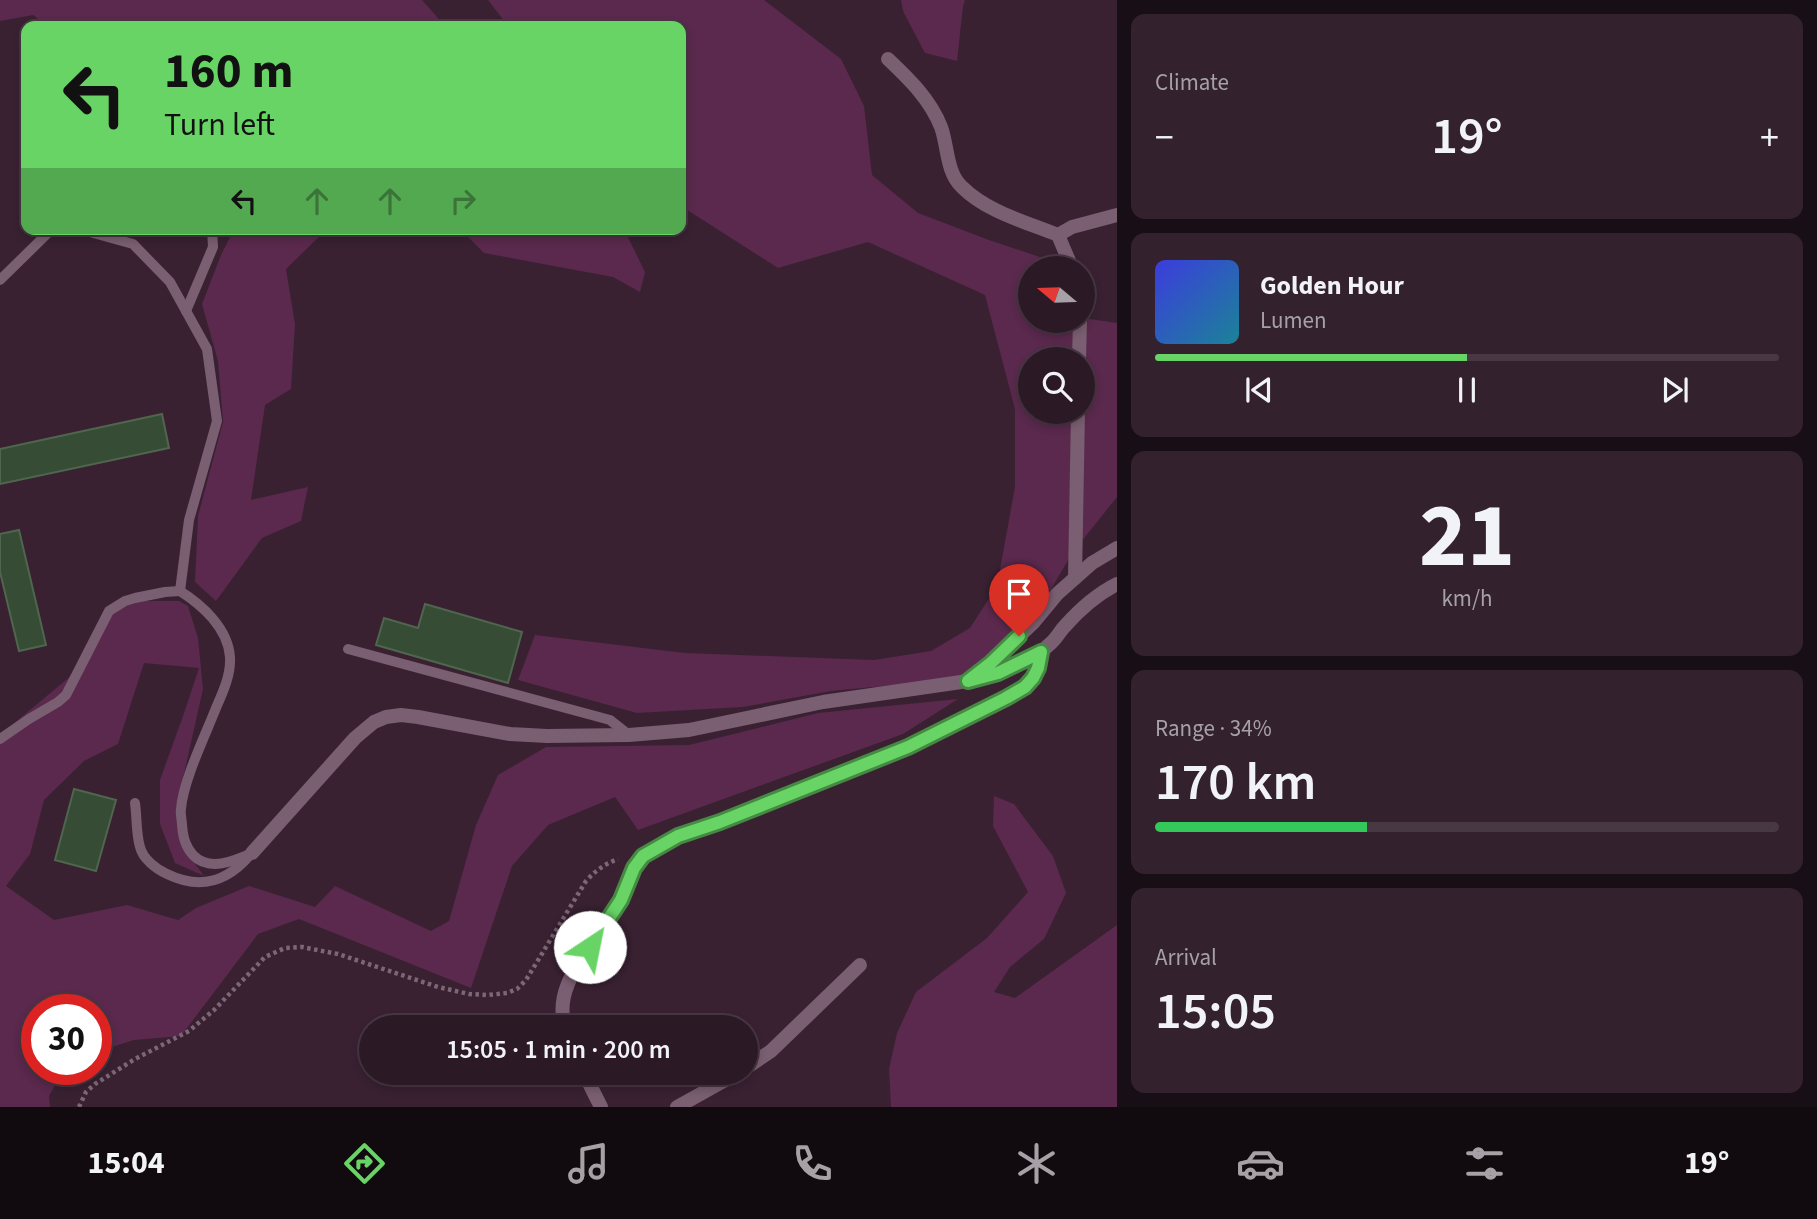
<!DOCTYPE html>
<html lang="en">
<head>
<meta charset="utf-8">
<style>
	:root { --surface:#2b1926; --page:#33222e; --text:#f1f3f6; --muted:#a6a0a7; --line:#473843; --accent:#68d465 }
	body { margin:0; font-family:"Source Sans 3",sans-serif; background:var(--page); color:var(--text); height:100vh; display:flex; flex-direction:column; font-size:26px; white-space:nowrap }
	* { box-sizing:border-box; margin:0 }
	p { font-size:23px; color:var(--muted) }
	.icon { flex:none; width:38px; height:38px; fill:none; stroke:currentColor; stroke-width:2; stroke-linecap:round; stroke-linejoin:round }
	.map { position:relative; flex:1; overflow:hidden }
	.details { display:flex; flex-direction:column; gap:14px; padding:14px; background:#180e15; width:700px }
	.details>* { flex:none }
	.hud { position:absolute; left:21px; top:21px; width:665px; height:214px; border-radius:14px; box-shadow:0 4px 10px #0003,0 0 0 2px var(--line); background:#68d465; color:#111; overflow:hidden }
	.needle { width:46px; rotate:289deg }
	.buttons { position:absolute; left:1018px; top:256px; display:grid; gap:14px }
	.buttons a { display:grid; place-items:center; width:77px; height:77px; border-radius:50%; background:var(--surface); box-shadow:0 4px 10px #0003,0 0 0 2px var(--line); font-size:35px }
	.speed { position:absolute; left:21px; top:994px; display:flex; gap:14px; font-size:35px; font-weight:700; text-align:center }
	.speed>* { display:grid; place-content:center; width:91px; height:91px; border-radius:50%; background:var(--surface); box-shadow:0 4px 10px #0003,0 0 0 2px var(--line); line-height:1 }
	.speed .limit { border:10px solid #d22; background:#fff; color:#111 }
	.pin { position:absolute; display:grid; place-items:center; width:60px; height:60px; color:#fff; margin:-72px -30px; border-radius:50% 50% 50% 0; rotate:-45deg; box-shadow:0 0 7px #0007 }
	.pin .icon { rotate:45deg }
	.me { position:absolute; width:77px; margin:-38px; rotate:34deg; stroke-linejoin:round; filter:drop-shadow(0 0 5px #0008) }
	.turn { display:flex; align-items:center; gap:24px; height:147px; padding:0 28px; font-size:32px }
	.turn .icon { width:91px; height:91px; stroke-width:2.5 }
	.turn b { display:block; font-size:49px; line-height:60px }
	.lanes { display:flex; align-items:center; height:66px; padding:0 28px; background:#0003; justify-content:center; gap:35px; direction:ltr }
	.lanes .off { opacity:.35 }
	.big { font-size:52px; font-weight:600; line-height:1.1 }
	.details .tile { flex:1; display:flex; flex-direction:column; justify-content:center; gap:10px; min-width:0; padding:0 24px; border-radius:14px; background:var(--page) }
	.details .dial { align-items:center; gap:0 }
	.dial b { font-size:91px; line-height:1 }
	.song { display:flex; align-items:center; gap:21px }
	.cover { width:84px; height:84px; border-radius:10px; background:linear-gradient(135deg,hsl(240 70% 55%),hsl(190 70% 35%)) }
	.played { height:7px; border-radius:4px; background:linear-gradient(90deg,var(--accent) 50%,var(--line) 50%) }
	.keys { display:flex; justify-content:space-around; direction:ltr }
	.heat { display:flex; justify-content:space-between; align-items:center; font-size:38px; direction:ltr }
	.charge { height:10px; border-radius:5px; background:linear-gradient(90deg,#34c759 34%,var(--line) 0) }
	.trip { position:absolute; left:359px; top:1015px; width:399px; height:70px; border-radius:35px; background:var(--surface); box-shadow:0 4px 10px #0003,0 0 0 2px var(--line); font-weight:600; line-height:70px; text-align:center }
	.menu { display:flex; height:112px; justify-content:space-around; align-items:center; background:#110a0f; color:var(--muted) }
	.menu .icon { width:49px; height:49px }
	.menu .selected { color:var(--accent) }
	.menu b { font-size:32px; color:var(--text) }
	main { display:flex; flex:1; min-height:0 }
	.map>svg:first-child { display:block }
	.green { fill:#5a294d; fill-rule:evenodd }
	.building { fill:#374c35; stroke:#4f664e; stroke-width:2 }
	.lines { fill:none; stroke-linecap:round; stroke-linejoin:round }
	.path { stroke:#7c6775; stroke-width:4.5; stroke-dasharray:3.5 3.5; stroke-linecap:butt }
	.lane { stroke:#7a5e71; stroke-width:10 }
	.street { stroke:#7a5e71; stroke-width:14 }
	.route-casing { stroke:#448a42; stroke-width:18 }
	.route { stroke:#68d465; stroke-width:12 }
</style>
</head>
<body>
<main>
<div class="map">
<svg width="1117" height="1107" viewBox="0 0 1117 1107">
	<rect width="100%" height="100%" fill="#392132"/>
	<g class="green">
		<path d="M0,0H422L445,26H48L33,15L0,21Z"/>
		<path d="M488,0H764L841,59L864,106L872,175L918,213L989,240L1040,257L1048,268H1031V320H1083V318L1117,323V497L1073,552L1038,611L968,678L831,691L743,707L637,713L518,680L535,635L685,653L874,660L931,651L970,628L997,586L1015,487V409L985,295L868,242L778,268L681,206V26H508ZM1031,359H1083V411H1031Z"/>
		<path d="M901,0H965L963,6L957,61L925,53L903,11Z"/>
		<path d="M234,229H327L286,269L295,324L291,389L265,405L251,500L308,487L301,521L262,538L216,601L195,582L198,516L223,422L218,361L202,304L221,255Z"/>
		<path d="M460,229H624L645,272L640,292L613,277L484,253Z"/>
		<path d="M133,601H179L188,606L198,638L203,689L177,805L180,843L204,876L175,863L160,824V780L183,716L199,668L144,663L118,744L84,761L44,800L30,854L6,886L54,920L127,905L178,920L196,908L249,886L315,907L335,886L431,931L449,921L476,825L498,775L546,747L689,745L818,713L958,699L903,734L638,830L615,797L548,825L512,866L471,988L299,919L258,934L181,1036L134,1040L96,1052V1010H37V1069H64L49,1096L50,1107H0V735L78,670L104,614Z"/>
		<path d="M994,796L1014,804L1053,856L1066,893L1044,939L1010,967L994,992L1015,998L1117,925V1107H891L889,1069L897,1033L916,992L987,938L1028,892L993,826Z"/>
	</g>
	<g class="building">
		<path d="M162,414L169,448L0,484V449Z"/>
		<path d="M19,530L46,645L19,651L0,572V534Z"/>
		<path d="M425,604L522,632L508,683L376,645L384,618L418,628Z"/>
		<path d="M74,789L116,800L96,871L55,860Z"/>
	</g>
	<g class="lines">
		<path class="path" d="M79,1107L86,1092L95,1084L135,1059L189,1031L214,1010L265,957L285,948L302,947L338,954L438,987L469,994L488,995L507,993L517,989L526,980L586,881C596,870 605,864 618,859"/>
		<g class="lane">
			<path d="M79,229L133,244L170,282L207,349L217,421L189,520L180,591C202,605 228,628 230,657C231,675 223,692 216,708C205,736 183,781 181,809C180,814 182,820 182,825C183,837 185,846 193,855C209,872 234,861 252,853"/>
			<path d="M0,280L52,229"/>
			<path d="M186,311L213,247L212,229"/>
			<path d="M348,649L610,720L629,735"/>
			<path d="M0,739L29,719L58,702L66,695L109,611L125,601L135,598L165,592L180,591"/>
			<path d="M135,803C137,817 136,834 140,847C143,859 156,869 167,874C200,890 227,882 250,855"/>
		</g>
		<g class="street">
			<path d="M888,59C909,79 930,99 941,127C948,146 946,172 962,187C987,212 1026,222 1058,235L1072,268"/>
			<path d="M1058,235L1072,227L1117,215"/>
			<path d="M1079,359L1080,320"/>
			<path d="M1075,578L1078,411"/>
			<path d="M976,679C1002,672 1032,662 1051,643C1057,638 1060,631 1065,626C1080,609 1097,594 1117,584"/>
			<path d="M252,853L355,738L374,722L386,717L401,715L418,717L510,734L547,736L629,735L689,730L823,702L968,681L991,663L1033,623L1057,594L1092,563L1117,548"/>
			<path d="M565,1027C555,994 576,967 594,941C602,927 612,915 620,901C629,886 631,866 645,855C675,833 713,825 747,811C819,782 892,755 962,720C983,710 1010,701 1027,685C1037,675 1039,665 1041,652"/>
			<path d="M746,1068L771,1051L860,965"/>
			<path d="M584,1073L601,1107"/>
			<path d="M677,1107L738,1073"/>
		</g>
	</g>
	<g class="lines">
		<defs>
			<path id="route" d="M590,947L621,900L634,868L643,856L678,836L720,822L908,747L1006,698L1025,687L1033,678L1038,668L1041,652L998,673L968,681L991,663L1019,636"/>
		</defs>
		<use href="#route" class="route-casing"/>
		<use href="#route" class="route"/>
	</g>
</svg>
<div class="buttons">
<a><svg class="needle" viewBox="-14 -14 28 28"><path d="M0-13l5 13h-10z" fill="#e53935"/><path d="M0 13l5-13h-10z" fill="#a6a0a7"/></svg></a>
<a><svg class="icon" aria-label="search" viewBox="0 0 24 24"><circle cx="10" cy="10" r="6"/><path d="M15 15l6 6"/></svg></a>
</div>
<div class="speed"><div class="limit">30</div></div>
<div class="pin" style="left:1019px;top:636px;background:#d93025"><svg class="icon" aria-label="arrive" viewBox="0 0 24 24"><path d="M6 21V4h12l-3 4 3 4H6"/></svg></div>
<svg class="me" style="left:590px;top:947px" viewBox="-20 -20 40 40"><circle r="19" fill="#fff"/><path d="M0-13L10 11 0 6-10 11z" fill="#68d465"/></svg>
<div class="trip">15:05 · 1 min · 200 m</div>
<div class="hud">
<div class="turn"><svg class="icon" aria-label="left" viewBox="0 0 24 24"><path d="M17 20v-9H6M10 6l-5 5 5 5"/></svg><div><b>160 m</b>Turn left</div></div>
<div class="lanes"><svg class="icon" aria-label="left" viewBox="0 0 24 24"><path d="M17 20v-9H6M10 6l-5 5 5 5"/></svg><svg class="icon off" aria-label="ahead" viewBox="0 0 24 24"><path d="M12 20V5M6 11l6-6 6 6"/></svg><svg class="icon off" aria-label="ahead" viewBox="0 0 24 24"><path d="M12 20V5M6 11l6-6 6 6"/></svg><svg class="icon off" aria-label="right" viewBox="0 0 24 24"><path d="M7 20v-9h11M14 6l5 5-5 5"/></svg></div>
</div>
</div>
<section class="details">
<div class="tile"><p>Climate</p>
<div class="heat"><a>−</a><b class="big">19°</b><a>+</a></div>
</div>
<div class="tile">
<div class="song"><i class="cover"></i><div><b>Golden Hour</b><p>Lumen</p></div></div>
<div class="played"></div>
<div class="keys"><svg class="icon" aria-label="previous" viewBox="0 0 24 24"><path d="M18 5L8 12l10 7zM5 5v14"/></svg><svg class="icon" aria-label="pause" viewBox="0 0 24 24"><path d="M8 5v14M16 5v14"/></svg><svg class="icon" aria-label="next" viewBox="0 0 24 24"><path d="M6 5l10 7-10 7zM19 5v14"/></svg></div>
</div>
<div class="tile dial"><b>21</b><p>km/h</p></div>
<div class="tile"><p>Range · 34%</p><b class="big">170 km</b><div class="charge"></div></div>
<div class="tile"><p>Arrival</p><b class="big">15:05</b></div>
</section>
</main>
<nav class="menu">
<b>15:04</b>
<svg class="icon selected" aria-label="directions" viewBox="0 0 24 24"><path d="M12 3l9 9-9 9-9-9zM9 14v-3h6M13 9l2 2-2 2"/></svg>
<svg class="icon" aria-label="music" viewBox="0 0 24 24"><path d="M9 18V5l10-2v13"/><circle cx="6" cy="18" r="3"/><circle cx="16" cy="16" r="3"/></svg>
<svg class="icon" aria-label="phone" viewBox="0 0 24 24"><path d="M5 4h4l2 5-3 2q2 4 5 5l2-3 5 2v4C11 20 4 13 5 4z"/></svg>
<svg class="icon" aria-label="climate" viewBox="0 0 24 24"><path d="M12 3v18M4 7l16 10M4 17L20 7"/></svg>
<svg class="icon" aria-label="car" viewBox="0 0 24 24"><path d="M5 17H2v-5l4-1 3-4h7l3 4 3 1v5h-3M9 17h6M6 11h13"/><circle cx="7" cy="17" r="2"/><circle cx="17" cy="17" r="2"/></svg>
<svg class="icon" aria-label="filters" viewBox="0 0 24 24"><path d="M4 7h16M4 17h16"/><circle cx="9" cy="7" r="2"/><circle cx="15" cy="17" r="2"/></svg>
<b>19°</b>
</nav>
</body>
</html>
